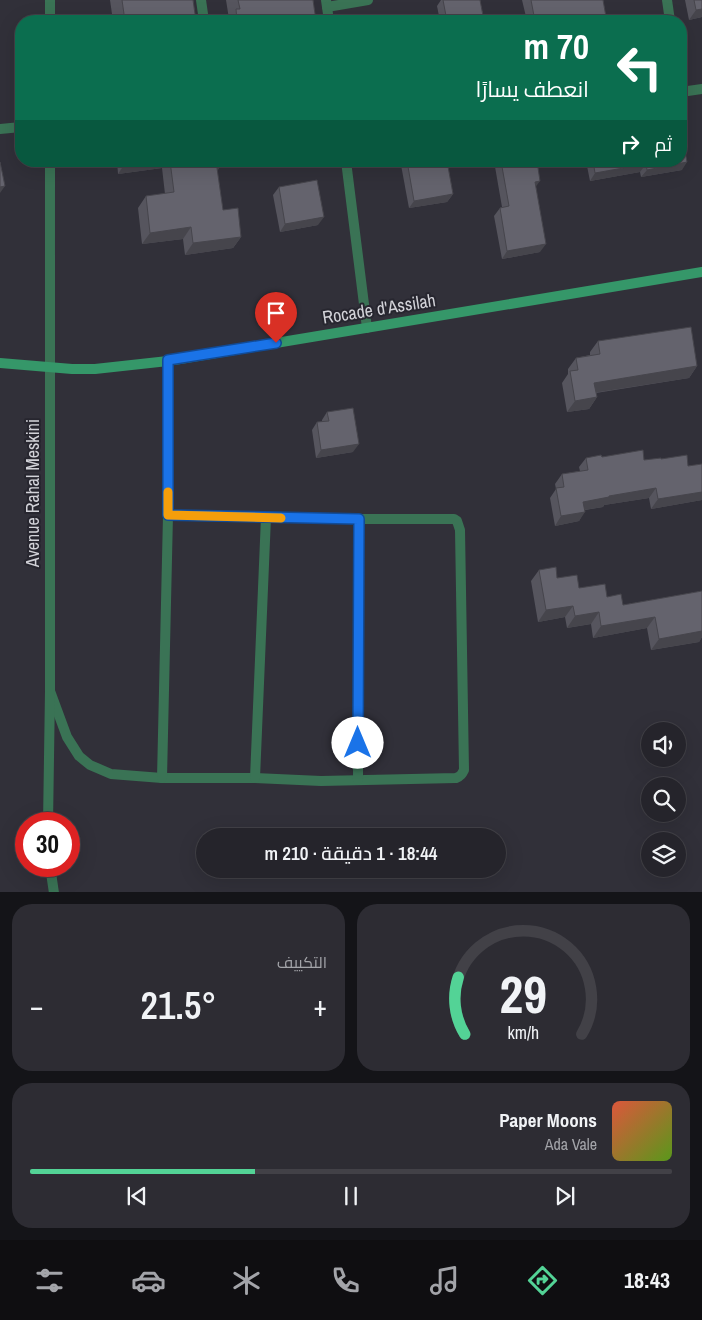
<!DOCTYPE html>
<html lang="ar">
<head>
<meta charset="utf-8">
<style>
	:root { --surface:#25242b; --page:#2d2c33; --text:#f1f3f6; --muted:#a3a4a9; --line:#424147; --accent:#53d396 }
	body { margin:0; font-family:"Archivo Narrow",Cairo,sans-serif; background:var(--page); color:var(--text); direction:rtl; height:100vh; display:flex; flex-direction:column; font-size:19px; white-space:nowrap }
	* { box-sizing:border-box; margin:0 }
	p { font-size:16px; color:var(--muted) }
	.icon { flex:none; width:28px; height:28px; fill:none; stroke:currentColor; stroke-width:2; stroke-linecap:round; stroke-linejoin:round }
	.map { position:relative; height:892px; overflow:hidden; direction:ltr }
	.details { display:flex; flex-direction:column; gap:12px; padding:12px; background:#141418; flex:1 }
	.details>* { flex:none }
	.top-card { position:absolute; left:15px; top:15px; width:672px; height:152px; border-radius:20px; box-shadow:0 5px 20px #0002,0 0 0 1px var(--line); direction:rtl; background:#0b6e4f; color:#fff; overflow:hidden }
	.buttons { position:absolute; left:641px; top:722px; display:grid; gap:10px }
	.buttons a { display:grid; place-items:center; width:45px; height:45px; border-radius:50%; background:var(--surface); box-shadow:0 5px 20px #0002,0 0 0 1px var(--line); font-size:25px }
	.speed { position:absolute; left:15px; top:812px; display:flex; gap:10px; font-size:25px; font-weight:700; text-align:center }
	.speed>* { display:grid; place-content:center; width:65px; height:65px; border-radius:50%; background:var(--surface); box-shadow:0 5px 20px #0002,0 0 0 1px var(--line); line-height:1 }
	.speed .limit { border:8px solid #d22; background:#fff; color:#111 }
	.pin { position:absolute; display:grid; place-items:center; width:42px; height:42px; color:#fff; margin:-51px -21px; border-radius:50% 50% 50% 0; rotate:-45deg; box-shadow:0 0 5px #0007 }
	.pin .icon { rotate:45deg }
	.me { position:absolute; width:55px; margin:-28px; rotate:0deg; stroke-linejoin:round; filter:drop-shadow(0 0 4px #0008) }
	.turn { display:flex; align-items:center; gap:18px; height:105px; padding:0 15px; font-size:22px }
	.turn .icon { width:65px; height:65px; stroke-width:2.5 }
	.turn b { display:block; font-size:35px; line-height:42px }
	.then { display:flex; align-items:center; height:48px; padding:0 15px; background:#0003; gap:10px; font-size:19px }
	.big { font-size:38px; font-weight:600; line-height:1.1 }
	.details .tile { flex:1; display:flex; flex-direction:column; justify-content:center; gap:8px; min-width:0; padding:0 18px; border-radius:20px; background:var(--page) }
	.details .dial { align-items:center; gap:0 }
	.dial svg { height:130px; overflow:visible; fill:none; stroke:var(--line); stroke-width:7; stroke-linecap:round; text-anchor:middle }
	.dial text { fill:var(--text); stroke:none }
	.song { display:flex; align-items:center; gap:15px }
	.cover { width:60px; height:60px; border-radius:8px; background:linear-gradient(135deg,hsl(10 70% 55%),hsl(90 70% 35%)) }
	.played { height:5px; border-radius:2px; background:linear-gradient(90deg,var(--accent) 35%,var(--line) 35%) }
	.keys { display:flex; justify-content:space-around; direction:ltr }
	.heat { display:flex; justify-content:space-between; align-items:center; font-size:28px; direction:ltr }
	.details .tiles { flex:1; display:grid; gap:12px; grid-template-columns:1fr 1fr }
	.tile:last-child { grid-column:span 2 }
	.trip { position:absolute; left:196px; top:828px; width:310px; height:50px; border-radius:25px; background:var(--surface); box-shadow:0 5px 20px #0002,0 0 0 1px var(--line); font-weight:600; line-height:50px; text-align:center; direction:rtl }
	.menu { display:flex; height:80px; justify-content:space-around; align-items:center; background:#0f0e11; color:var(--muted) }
	.menu .icon { width:35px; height:35px }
	.menu .current { color:var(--accent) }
	.menu b { font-size:22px; color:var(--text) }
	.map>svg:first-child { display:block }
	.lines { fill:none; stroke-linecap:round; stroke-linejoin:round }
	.street { stroke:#3a7355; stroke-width:10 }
	.secondary { stroke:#359769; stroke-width:10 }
	.wall { fill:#56555e }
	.shaded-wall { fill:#46454c }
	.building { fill:#64636d; stroke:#46454c }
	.route-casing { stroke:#114b97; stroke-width:12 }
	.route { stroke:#1a73e8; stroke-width:9 }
	.slow { stroke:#f59e0b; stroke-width:9 }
	.labels { text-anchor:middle; stroke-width:4; stroke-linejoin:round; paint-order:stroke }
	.street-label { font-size:18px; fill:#d2d2d8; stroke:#27262f }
</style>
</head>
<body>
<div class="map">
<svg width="702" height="893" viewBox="0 0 702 893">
	<rect width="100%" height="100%" fill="#313039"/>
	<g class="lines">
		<g class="street">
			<path d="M50,0V21"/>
			<path d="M201,0L204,21"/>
			<path d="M326,0L329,21"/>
			<path d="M667,0L670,21"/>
			<path d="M327,7L368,0"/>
			<path d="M681,92L702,89"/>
			<path d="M0,129L21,127"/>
			<path d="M346,161L367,328"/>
			<path d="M50,691L67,737L79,756L90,765L111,774L162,778H255L321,781L456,778C461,776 462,774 464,770L460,530L457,521L454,519H359L168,515"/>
			<path d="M162,778L168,515V361"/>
			<path d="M255,778L266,517"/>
			<path d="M358,780L359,519"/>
			<path d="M48,824L50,691V161"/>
			<path d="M50,866L54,893"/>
		</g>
		<path class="secondary" d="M0,363L72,369H95L168,361L702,272"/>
	</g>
	<g class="wall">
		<path d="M110,0H193L196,21H113Z"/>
		<path d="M226,0H313L316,21H227L229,19Z"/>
		<path d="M441,0H480L484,21H440L437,6Z"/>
		<path d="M522,0H603L606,17L609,21H527Z"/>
		<path d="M685,0H702V17L689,20Z"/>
		<path d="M117,161H224L217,170L223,210L241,237L233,248L185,255L183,239L142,244L138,208L146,196L165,194L162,168L118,174Z"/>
		<path d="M403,161H447L453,194L447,202L409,208L401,165Z"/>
		<path d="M494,161H537L536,187L540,252L502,259L494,216L500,208L502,207Z"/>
		<path d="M586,161H681L682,170L641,177L640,172L590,181Z"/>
		<path d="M279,187L318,225L280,232L273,195Z"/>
		<path d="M598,341L697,366L689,378L596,393L597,397L589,409L567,412L562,383L568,374V369L576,358L590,355V352Z"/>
		<path d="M327,412L353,452L316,458L312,430L317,422H322V420Z"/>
		<path d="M602,457L644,460L661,459L688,466L702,464V500L651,509L649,498L604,505L603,507L585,510L579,521L555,526L550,498L556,489L555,484L562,474L580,471L579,467L586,458Z"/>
		<path d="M539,570L579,588L607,597L623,605L702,591V637L699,642L651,650L647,628L593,638L591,624L567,628L565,617L538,622L531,581Z"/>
	</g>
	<g class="shaded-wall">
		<path d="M702,9V17L689,20L696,10Z"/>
		<path d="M561,16L557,21H535Z"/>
		<path d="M134,161H166L162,168L118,174L126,162Z"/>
		<path d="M214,161H224L218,170L208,171Z"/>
		<path d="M687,162L682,170L641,177L647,170Z"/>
		<path d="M646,164L640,172L590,181L595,173Z"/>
		<path d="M540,181L534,189L535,182Z"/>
		<path d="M5,186L0,193V187Z"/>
		<path d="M453,194L447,202L409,208L414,201Z"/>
		<path d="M324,217L318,225L280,232L285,224Z"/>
		<path d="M191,227L183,239L142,244L150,233Z"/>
		<path d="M241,237L233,248L185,255L193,243Z"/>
		<path d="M546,244L540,252L502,259L507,251Z"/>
		<path d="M697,366L689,378L586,394L594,383Z"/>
		<path d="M597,397L589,409L567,412L575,401Z"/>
		<path d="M359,444L353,452L316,458L321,450Z"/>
		<path d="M656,488L649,498L604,505L603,507L577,511L583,502L609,496Z"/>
		<path d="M702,492V500L651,509L658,499Z"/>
		<path d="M585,512L579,521L555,526L561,516Z"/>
		<path d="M573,606L565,617L538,622L546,610Z"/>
		<path d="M599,612L591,624L567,628L575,616Z"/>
		<path d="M655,617L647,628L593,638L601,626Z"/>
		<path d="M702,631V637L699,642L651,650L659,639Z"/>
	</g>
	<g class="building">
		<path d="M122,0H193L196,21H125Z"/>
		<path d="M238,0H313L316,21H237L236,9H240Z"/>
		<path d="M443,0H480L484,21H447Z"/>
		<path d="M531,0H603L606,17L608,16L609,21H562L561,16L535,21Z"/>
		<path d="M694,0H702V9L696,10Z"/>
		<path d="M681,131L687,162L647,170L646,164L595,173L593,161H681Z"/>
		<path d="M170,161H216L223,210L238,208L241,237L193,243L191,227L150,233L146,196L174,192Z"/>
		<path d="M407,161H447L453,194L414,201Z"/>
		<path d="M501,161H537L540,181L535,182L546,244L507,251L500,208L509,206Z"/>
		<path d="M0,162L5,186L0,187Z"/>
		<path d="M317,180L324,217L285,224L279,187Z"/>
		<path d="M691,327L697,366L594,383L597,397L575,401L570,371L578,370L576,358L600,354L598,341Z"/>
		<path d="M353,408L359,444L321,450L317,422L329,421L327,412Z"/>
		<path d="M643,450L644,460L661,458V459L687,455L688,466L702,464V492L658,499L656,488L609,496V497L583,502L585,512L561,516L556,488L564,487L562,474L588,470L586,458L601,455L602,457Z"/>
		<path d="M556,567L557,578L577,575L579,588L605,584L607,597L621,594L623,605L702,591V631L659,639L655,617L601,626L599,612L575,616L573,606L546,610L539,570Z"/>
	</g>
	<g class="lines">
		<defs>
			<path id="route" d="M276,343L168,360V515L359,519L358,743"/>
		</defs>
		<use href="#route" class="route-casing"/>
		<use href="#route" class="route"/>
		<path class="slow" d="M168,492V515L281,518"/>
	</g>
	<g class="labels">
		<g class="street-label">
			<text transform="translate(379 309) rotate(-9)" y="6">Rocade d'Assilah</text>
			<text transform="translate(33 493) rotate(-90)" y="6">Avenue Rahal Meskini</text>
		</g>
	</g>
</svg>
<div class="buttons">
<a><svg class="icon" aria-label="sound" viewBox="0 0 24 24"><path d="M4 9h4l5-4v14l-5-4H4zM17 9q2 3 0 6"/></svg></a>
<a><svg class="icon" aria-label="search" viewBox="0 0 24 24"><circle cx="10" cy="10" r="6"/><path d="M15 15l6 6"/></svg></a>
<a><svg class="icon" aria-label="layers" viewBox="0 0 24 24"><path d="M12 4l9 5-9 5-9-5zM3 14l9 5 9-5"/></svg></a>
</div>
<div class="speed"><div class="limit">30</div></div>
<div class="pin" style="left:276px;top:343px;background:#d93025"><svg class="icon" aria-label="arrive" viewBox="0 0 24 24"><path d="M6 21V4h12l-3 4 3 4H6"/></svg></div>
<svg class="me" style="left:358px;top:743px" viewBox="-20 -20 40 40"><circle r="19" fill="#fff"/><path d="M0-13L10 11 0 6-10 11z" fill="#1a73e8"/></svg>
<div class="trip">18:44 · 1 دقيقة · 210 m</div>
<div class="top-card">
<div class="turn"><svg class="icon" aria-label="left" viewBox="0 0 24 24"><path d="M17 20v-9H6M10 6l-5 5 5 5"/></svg><div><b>70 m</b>انعطف يسارًا</div></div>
<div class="then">ثم<svg class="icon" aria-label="right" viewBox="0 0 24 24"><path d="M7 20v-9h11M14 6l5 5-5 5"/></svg></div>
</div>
</div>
<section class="details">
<div class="tiles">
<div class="tile dial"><svg viewBox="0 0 100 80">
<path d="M14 69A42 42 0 1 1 86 69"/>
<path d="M14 69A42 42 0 0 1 10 34" stroke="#53d396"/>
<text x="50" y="56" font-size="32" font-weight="700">29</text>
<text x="50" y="72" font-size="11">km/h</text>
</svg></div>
<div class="tile"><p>التكييف</p>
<div class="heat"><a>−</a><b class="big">21.5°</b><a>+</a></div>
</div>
<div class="tile">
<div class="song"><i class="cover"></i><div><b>Paper Moons</b><p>Ada Vale</p></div></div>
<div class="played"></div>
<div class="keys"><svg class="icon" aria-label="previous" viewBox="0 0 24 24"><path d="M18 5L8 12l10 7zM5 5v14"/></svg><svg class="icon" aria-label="pause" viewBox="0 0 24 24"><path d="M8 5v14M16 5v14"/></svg><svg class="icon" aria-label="next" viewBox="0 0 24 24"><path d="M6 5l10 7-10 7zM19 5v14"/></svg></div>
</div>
</div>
</section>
<nav class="menu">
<b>18:43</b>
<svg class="icon current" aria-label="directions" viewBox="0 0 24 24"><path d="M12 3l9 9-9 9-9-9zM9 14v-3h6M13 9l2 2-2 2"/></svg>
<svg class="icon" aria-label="music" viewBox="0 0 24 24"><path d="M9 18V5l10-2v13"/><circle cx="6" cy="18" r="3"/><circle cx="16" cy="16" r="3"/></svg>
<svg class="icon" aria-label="phone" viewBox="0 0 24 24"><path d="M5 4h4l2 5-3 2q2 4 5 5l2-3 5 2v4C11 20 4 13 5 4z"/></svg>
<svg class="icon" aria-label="climate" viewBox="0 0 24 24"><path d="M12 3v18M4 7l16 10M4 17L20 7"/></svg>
<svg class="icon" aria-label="car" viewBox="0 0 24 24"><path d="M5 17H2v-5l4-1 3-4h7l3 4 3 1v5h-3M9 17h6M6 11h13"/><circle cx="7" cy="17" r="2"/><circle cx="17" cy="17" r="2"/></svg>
<svg class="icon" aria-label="filters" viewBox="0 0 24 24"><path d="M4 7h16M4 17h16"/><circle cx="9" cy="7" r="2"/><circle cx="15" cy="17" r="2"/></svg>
</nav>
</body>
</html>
